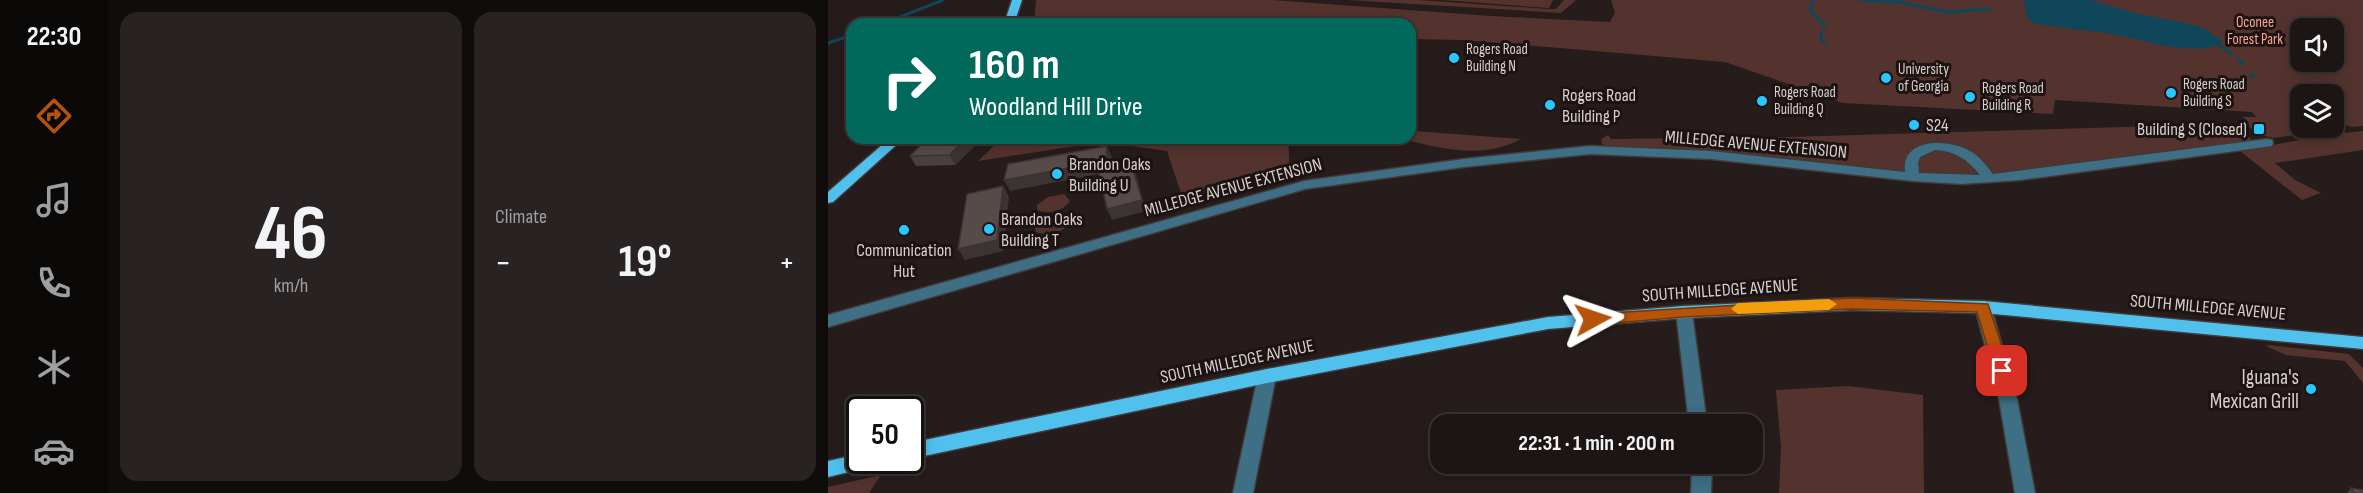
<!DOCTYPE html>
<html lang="en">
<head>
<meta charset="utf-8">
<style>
	:root { --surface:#1c1514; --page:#292222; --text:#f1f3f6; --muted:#a09fa0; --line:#3a3434; --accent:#b45309 }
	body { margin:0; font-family:"Sofia Sans Condensed",sans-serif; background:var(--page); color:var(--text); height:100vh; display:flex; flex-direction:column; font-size:22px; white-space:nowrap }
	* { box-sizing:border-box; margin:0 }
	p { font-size:20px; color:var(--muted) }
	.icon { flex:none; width:33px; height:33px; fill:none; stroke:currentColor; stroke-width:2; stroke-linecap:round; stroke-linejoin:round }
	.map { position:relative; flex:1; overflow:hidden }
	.drawer { display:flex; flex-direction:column; gap:12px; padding:12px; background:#0f0c0b; width:720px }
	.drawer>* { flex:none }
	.guide { position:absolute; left:18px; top:18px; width:570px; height:126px; border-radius:18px; box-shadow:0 3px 15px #0003,0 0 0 2px var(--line); background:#00695c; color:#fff; overflow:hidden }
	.tools { position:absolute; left:1462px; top:18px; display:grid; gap:12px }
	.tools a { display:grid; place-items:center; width:54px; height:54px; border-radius:12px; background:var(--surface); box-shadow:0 3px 15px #0003,0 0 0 2px var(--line); font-size:30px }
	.speed { position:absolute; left:18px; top:396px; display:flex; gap:12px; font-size:30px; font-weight:700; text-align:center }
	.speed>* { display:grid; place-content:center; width:78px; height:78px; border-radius:50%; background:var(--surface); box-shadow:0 3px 15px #0003,0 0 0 2px var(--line); line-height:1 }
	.speed .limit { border:3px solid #111; border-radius:9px; background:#fff; color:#111 }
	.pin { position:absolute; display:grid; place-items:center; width:51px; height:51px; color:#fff; margin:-26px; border-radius:12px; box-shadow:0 3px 9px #0006 }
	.me { position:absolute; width:66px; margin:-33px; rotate:85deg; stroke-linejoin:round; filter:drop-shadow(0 0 4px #0008) }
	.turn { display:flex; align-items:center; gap:21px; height:126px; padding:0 24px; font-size:27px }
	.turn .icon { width:78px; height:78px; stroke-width:2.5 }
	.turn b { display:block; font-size:42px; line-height:51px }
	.big { font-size:45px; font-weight:700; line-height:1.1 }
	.drawer .card { flex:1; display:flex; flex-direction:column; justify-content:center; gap:9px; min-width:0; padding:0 21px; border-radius:18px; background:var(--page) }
	.drawer .dial { align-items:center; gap:0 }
	.dial b { font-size:78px; line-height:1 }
	.heat { display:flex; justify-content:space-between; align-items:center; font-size:33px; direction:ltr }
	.drawer .tiles { flex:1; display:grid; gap:12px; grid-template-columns:repeat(2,1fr) }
	.trip { position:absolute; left:602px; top:414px; width:333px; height:60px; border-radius:18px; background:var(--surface); box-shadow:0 3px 15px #0003,0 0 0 2px var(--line); font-weight:700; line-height:60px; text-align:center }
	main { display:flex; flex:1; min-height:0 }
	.tabs { display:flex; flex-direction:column; width:108px; justify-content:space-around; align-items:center; background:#0b0808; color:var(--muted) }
	.tabs .icon { width:42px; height:42px }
	.tabs .current { color:var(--accent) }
	.tabs b { font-size:27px; color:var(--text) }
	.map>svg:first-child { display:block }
	.green { fill:#54332e; fill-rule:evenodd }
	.water { fill:#0f465a }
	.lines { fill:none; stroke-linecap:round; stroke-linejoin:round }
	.stream { stroke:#0f465a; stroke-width:3 }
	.minor-casing { stroke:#423938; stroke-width:3 }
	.major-casing { stroke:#423938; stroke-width:3 }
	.minor { fill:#3e6f84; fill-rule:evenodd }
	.major { fill:#50c1ed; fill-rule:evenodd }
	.wall { fill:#4a403f }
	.shaded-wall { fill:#3c3433 }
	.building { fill:#564b49; stroke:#3c3433; stroke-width:1.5 }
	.route { fill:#b45309; stroke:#753606; stroke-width:1.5 }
	.slow { fill:#f59e0b }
	.poi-dot { fill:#28c8ff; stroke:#1d1312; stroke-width:2 }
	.labels { text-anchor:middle; stroke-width:6; stroke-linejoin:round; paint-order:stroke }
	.far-park-label { font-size:15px; fill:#fea496; stroke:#1d1312 }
	.far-poi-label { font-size:15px; fill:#d7d0cf; stroke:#1d1312; text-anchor:start }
	.poi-label { font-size:18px; fill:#d7d0cf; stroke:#1d1312; text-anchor:start }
	.street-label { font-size:18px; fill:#d7d0cf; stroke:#1d1312 }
	.near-poi-label { font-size:21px; fill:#d7d0cf; stroke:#1d1312; text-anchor:end }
</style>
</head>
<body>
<main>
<nav class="tabs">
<b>22:30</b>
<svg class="icon current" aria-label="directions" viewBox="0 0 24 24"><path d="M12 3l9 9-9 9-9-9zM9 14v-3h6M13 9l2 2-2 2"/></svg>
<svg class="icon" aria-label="music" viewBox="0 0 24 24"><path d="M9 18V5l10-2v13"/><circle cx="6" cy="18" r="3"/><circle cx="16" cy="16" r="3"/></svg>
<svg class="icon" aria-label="phone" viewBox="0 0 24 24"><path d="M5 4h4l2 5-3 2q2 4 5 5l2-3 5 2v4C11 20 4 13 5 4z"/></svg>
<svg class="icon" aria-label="climate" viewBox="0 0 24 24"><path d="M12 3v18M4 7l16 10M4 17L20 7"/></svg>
<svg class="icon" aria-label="car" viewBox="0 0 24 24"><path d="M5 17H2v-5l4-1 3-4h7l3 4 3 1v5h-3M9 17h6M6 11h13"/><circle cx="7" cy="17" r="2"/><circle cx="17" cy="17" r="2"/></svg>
</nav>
<section class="drawer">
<div class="tiles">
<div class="card dial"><b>46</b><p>km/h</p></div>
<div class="card"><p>Climate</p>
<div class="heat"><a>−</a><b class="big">19°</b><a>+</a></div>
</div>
</div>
</section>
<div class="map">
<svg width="1535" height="493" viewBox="0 0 1535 493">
	<rect width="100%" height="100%" fill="#261c1b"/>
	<g class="green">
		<path d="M208,0H444L663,16L782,22L787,13L783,0H1535V126L1524,127L1506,120V94H1473V128H1506V123L1509,129L1446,138L1432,135L1416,123L1420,122L1415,117H1428L1424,112L1227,100L1225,114L1015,103L897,62L636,40L582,39V24L206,23ZM1473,28H1506V62H1473Z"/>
		<path d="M519,0H591L720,9H728L736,0H748L733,13Z"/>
		<path d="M614,0H725L721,8Z"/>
		<path d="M1398,124L1407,126L1424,140L1411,144L1173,173C1087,177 1003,163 917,154C871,149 826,148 780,147L774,144L773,139L780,135L783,139L961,137Z"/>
		<path d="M582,131H585L693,139C652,161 611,147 568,138H582Z"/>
		<path d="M1535,131V150L1447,163L1467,180L1493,193L1474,200L1412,151L1505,134Z"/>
		<path d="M174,138H460L462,177L401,193H353L339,151L274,142L150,161Z"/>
		<path d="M236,194L242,201C235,211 221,215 209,210V205L220,197Z"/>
		<path d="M236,215L242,219C239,233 220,237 208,232L207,227L219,218Z"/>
		<path d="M1441,345L1521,354L1535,368V383L1517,361L1458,355L1438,346Z"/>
		<path d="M1020,386L1095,395L1096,493H951L953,448L948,390Z"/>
		<path d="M53,475L41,493H0V487Z"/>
	</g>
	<path class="water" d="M1196,0H1262L1311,14L1358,23L1376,28L1394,41V44C1358,57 1320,40 1284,34C1257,30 1231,28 1205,23L1199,17Z"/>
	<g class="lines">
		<g class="stream">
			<path d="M985,0L982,10L997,26"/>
			<path d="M1032,0L1070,2L1120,12L1162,9"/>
			<path d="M54,24L115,0"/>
			<path d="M994,31L993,40L997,44"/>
			<path d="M0,43L24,35"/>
			<path d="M1390,45L1404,54"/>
			<path d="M1410,59L1415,64"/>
			<path d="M1423,74L1426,77"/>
		</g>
		<defs>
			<g id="minor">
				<path d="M1439,139L1444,140L1445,143L1444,146L1192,180L1134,184L1085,181L883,159L762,154L636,167L477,189L0,327V315L476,181L636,159L762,146L883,151L1077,172C1073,137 1121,139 1142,151C1151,156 1158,165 1165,174ZM1107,150C1127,151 1139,159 1152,175L1091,173L1090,163L1092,157Z"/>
				<path d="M1155,301L1161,303L1163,307L1189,399L1207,493H1187L1171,399L1147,307L1149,303Z"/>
				<path d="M856,306L862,308L864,312L879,424H861L848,312L850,308Z"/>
				<path d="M439,369L445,371L448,376L425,493H405L430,376L433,371Z"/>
				<path d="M864,464H884L883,493H863Z"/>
			</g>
			<g id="major">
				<path d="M184,0H194L186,24H176Z"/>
				<path d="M62,138H76L5,202L0,203V192Z"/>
				<path d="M1024,298L1155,301L1535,337V349L1155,313L1024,310L856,318L720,329L439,383L82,459V443L439,369L720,317L856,306Z"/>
				<path d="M32,454V460H49L46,466L0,477V461Z"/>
			</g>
		</defs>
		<use href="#minor" class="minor-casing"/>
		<use href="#major" class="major-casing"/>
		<use href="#minor" class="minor"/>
		<use href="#major" class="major"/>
	</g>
	<g class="wall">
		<path d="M100,138H155L127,165L88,166L82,156Z"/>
		<path d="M1523,488L1535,493H1519Z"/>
	</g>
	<g class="shaded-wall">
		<path d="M138,138H155L127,165L121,155Z"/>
		<path d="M279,146L284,157L282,172L182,191L176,180Z"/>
		<path d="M302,160L307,171L318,211L284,220L279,209Z"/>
		<path d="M175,186L181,197L175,251L137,260L130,249Z"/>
	</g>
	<g class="building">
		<path d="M100,138H138L121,155L82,156Z"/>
		<path d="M279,146L278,161L176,180L180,164Z"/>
		<path d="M302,160L314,200L279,209L270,169Z"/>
		<path d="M175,186L169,240L130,249L139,194Z"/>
		<path d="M1523,488L1535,490V493H1526Z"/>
	</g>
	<path class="route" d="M1024,298L1160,304L1182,371L1174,377L1168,375L1149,312L1024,309L856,317L765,325L758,319L765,314Z"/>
	<path class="slow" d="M1001,299L1009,304L1001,310L910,314L903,309L910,303Z"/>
	<g class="poi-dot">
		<circle cx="626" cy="58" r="6"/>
		<circle cx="1058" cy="78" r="6"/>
		<circle cx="1343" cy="93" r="6"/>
		<circle cx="1142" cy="97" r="6"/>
		<circle cx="934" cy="101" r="6"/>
		<circle cx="722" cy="105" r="6"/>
		<circle cx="1086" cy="125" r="6"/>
		<rect x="1425" y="123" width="12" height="12" rx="3"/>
		<circle cx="229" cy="174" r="6"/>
		<circle cx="161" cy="229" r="6"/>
		<circle cx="76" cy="230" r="6"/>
		<circle cx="1483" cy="389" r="6"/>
	</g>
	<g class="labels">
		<g class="far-park-label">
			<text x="1427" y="27">Oconee<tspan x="1427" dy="17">Forest Park</tspan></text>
		</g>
		<g class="far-poi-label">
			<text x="638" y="54">Rogers Road<tspan x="638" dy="17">Building N</tspan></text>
			<text x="1070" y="74">University<tspan x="1070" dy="17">of Georgia</tspan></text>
			<text x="1355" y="89">Rogers Road<tspan x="1355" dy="17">Building S</tspan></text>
			<text x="1154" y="93">Rogers Road<tspan x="1154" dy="17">Building R</tspan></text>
			<text x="946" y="97">Rogers Road<tspan x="946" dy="17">Building Q</tspan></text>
		</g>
		<g class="poi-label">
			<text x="734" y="101">Rogers Road<tspan x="734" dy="21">Building P</tspan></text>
			<text x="1098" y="131">S24</text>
			<text x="1419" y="135" text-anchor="end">Building S (Closed)</text>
			<text x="241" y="170">Brandon Oaks<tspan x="241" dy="21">Building U</tspan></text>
			<text x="173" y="225">Brandon Oaks<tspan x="173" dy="21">Building T</tspan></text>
			<text x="76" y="256" text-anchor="middle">Communication<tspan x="76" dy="21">Hut</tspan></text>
		</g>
		<g class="street-label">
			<text transform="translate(928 144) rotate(5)" y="6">MILLEDGE AVENUE EXTENSION</text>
			<text transform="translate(405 187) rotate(-15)" y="6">MILLEDGE AVENUE EXTENSION</text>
			<text transform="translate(892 290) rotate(-4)" y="6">SOUTH MILLEDGE AVENUE</text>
			<text transform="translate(1380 307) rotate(5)" y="6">SOUTH MILLEDGE AVENUE</text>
			<text transform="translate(409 361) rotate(-12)" y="6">SOUTH MILLEDGE AVENUE</text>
		</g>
		<g class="near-poi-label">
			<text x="1471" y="384">Iguana's<tspan x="1471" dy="24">Mexican Grill</tspan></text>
		</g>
	</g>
</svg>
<div class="tools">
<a><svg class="icon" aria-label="sound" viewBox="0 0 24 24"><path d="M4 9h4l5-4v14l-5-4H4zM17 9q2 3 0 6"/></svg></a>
<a><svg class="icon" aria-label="layers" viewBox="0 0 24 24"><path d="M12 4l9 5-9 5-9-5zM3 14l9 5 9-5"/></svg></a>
</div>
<div class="speed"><div class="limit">50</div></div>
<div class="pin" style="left:1174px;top:371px;background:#d93025"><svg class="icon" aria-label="arrive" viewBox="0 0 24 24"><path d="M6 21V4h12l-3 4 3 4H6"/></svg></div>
<svg class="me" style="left:765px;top:319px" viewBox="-20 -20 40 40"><path d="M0-17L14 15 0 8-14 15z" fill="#b45309" stroke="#fff" stroke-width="4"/></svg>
<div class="trip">22:31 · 1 min · 200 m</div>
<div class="guide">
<div class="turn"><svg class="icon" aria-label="right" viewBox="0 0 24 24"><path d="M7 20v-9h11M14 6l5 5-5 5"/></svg><div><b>160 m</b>Woodland Hill Drive</div></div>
</div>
</div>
</main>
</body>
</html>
